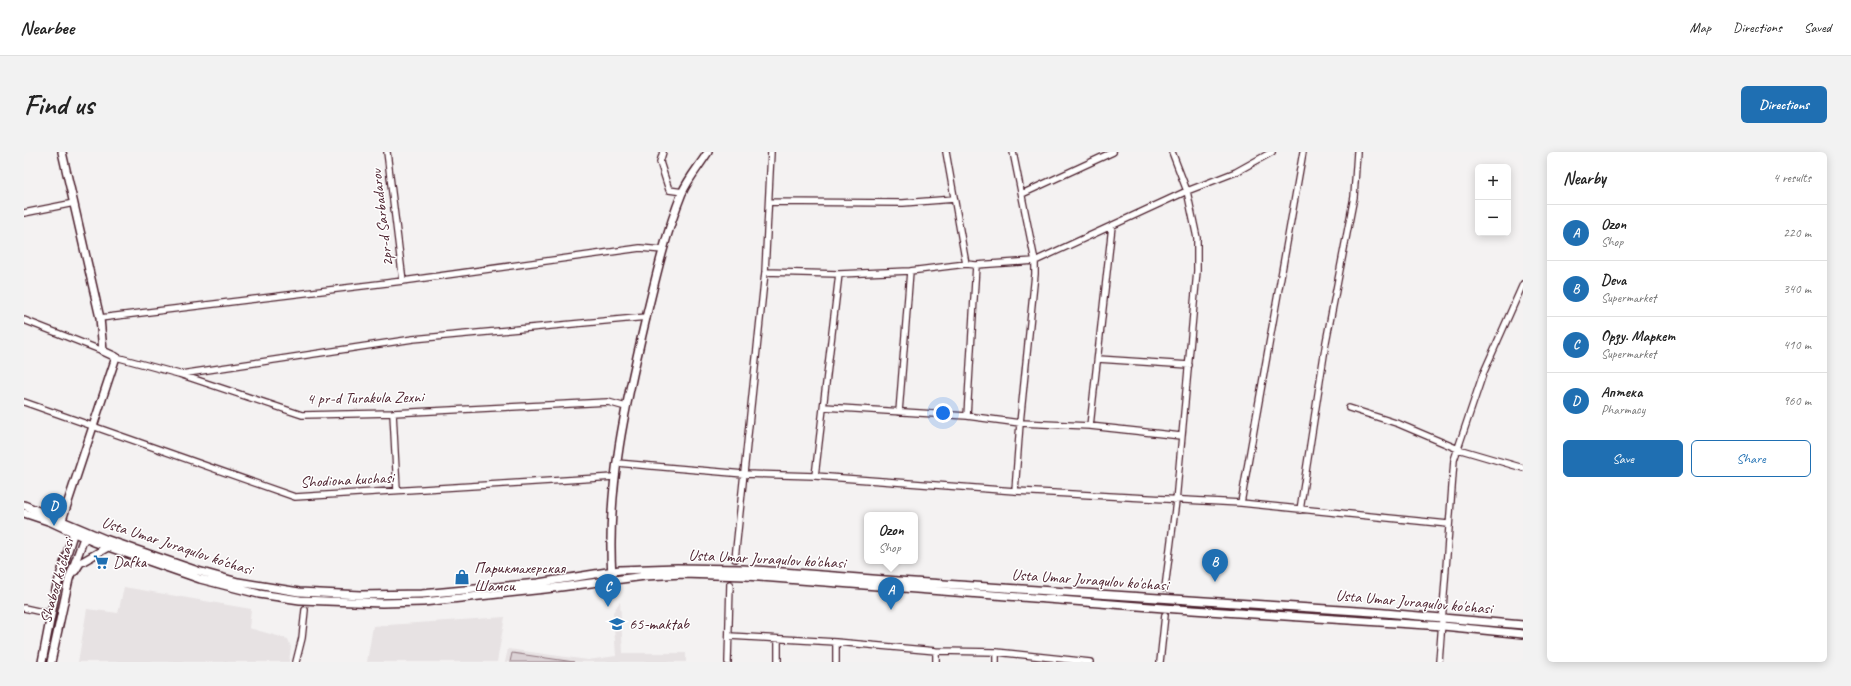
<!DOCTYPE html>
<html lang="en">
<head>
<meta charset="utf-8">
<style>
  :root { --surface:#fff; --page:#f2f2f2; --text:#222; --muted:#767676; --line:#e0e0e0; --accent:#1f6fb2 }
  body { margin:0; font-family:Caveat,sans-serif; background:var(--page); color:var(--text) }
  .controls { position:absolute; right:12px; top:12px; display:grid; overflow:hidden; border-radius:6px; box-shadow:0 2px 10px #0003 }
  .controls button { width:36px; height:36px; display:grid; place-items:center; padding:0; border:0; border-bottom:1px solid var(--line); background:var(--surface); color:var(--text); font:20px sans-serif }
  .you { position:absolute; left:919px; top:261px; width:14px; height:14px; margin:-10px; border:3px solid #fff; border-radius:50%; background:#1a73e8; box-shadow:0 0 0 6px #1a73e833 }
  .badge { display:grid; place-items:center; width:26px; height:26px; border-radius:50%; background:var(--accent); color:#fff; font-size:13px; font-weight:700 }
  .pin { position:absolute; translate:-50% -33px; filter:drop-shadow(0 1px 2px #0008) }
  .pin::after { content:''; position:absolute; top:21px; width:14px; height:12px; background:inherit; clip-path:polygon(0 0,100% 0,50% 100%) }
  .popup { position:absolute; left:840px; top:360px; width:54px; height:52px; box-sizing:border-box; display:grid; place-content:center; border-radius:6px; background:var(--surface); filter:drop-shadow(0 1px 3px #0005); font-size:13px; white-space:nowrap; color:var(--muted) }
  .popup b { font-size:15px; color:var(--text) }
  .popup::after { content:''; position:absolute; left:50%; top:100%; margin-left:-8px; border:8px solid transparent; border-top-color:var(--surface) }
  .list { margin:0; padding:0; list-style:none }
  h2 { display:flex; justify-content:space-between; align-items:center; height:52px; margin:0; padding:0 16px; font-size:17px }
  h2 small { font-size:13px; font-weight:400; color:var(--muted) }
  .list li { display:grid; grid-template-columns:26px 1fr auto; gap:12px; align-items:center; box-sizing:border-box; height:56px; padding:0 16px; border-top:1px solid var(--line) }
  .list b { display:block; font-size:15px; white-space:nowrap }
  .list p { margin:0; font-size:13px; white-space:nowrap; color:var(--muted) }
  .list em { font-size:13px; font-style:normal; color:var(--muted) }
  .actions { display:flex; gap:8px; padding:12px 16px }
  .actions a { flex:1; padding:9px 0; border:1px solid var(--accent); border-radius:6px; text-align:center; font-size:14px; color:var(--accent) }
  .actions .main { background:var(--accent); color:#fff }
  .map { position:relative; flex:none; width:1499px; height:510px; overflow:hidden; border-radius:6px }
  header { display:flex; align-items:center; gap:24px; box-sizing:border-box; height:56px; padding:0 20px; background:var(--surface); border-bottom:1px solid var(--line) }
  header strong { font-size:19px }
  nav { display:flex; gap:22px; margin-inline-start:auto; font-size:14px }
  .intro { display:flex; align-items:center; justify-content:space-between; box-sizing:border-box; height:96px; padding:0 24px }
  h1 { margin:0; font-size:28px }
  .button { padding:10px 18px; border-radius:6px; background:var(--accent); color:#fff; font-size:14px; font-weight:700 }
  main { display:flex; gap:24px; padding:0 24px }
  aside { flex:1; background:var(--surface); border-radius:6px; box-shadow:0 2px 10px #0003 }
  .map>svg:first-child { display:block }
</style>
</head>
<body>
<header>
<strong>Nearbee</strong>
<nav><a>Map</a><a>Directions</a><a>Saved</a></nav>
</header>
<div class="intro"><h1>Find us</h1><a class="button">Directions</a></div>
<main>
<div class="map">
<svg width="1499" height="510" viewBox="0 0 1499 510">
  <rect width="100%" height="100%" fill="#f4f2f2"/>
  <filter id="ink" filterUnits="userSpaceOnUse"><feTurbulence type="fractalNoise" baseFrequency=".025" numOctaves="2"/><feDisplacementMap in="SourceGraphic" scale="8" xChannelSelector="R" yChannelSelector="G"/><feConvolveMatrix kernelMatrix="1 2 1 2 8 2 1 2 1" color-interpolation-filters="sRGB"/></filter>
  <g filter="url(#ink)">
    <path fill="#e7e2e3" d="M100 435 227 457 225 476 264 487 267 495 265 510H54L63 457 94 461Z
      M596 450 599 501H662V510H481L484 497 564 508 592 504 589 460Z
      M481 465 473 510H343L349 474Z"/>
    <path fill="#dbd2d5" stroke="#927880" d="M488 501 550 510H486Z"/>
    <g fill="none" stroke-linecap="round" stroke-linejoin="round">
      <g stroke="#4a1f2b" stroke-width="8">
        <path id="minor" d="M363 0 379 129
          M639 0 636 10 645 38 659 40
          M922 0 942 112
          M989 0 1011 109V122L996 271 991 339
          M998 42 1089 0
          M745 50 879 51 930 47
          M0 61 50 51
          M741 120 815 122 886 119 942 112 952 113 1011 109 1163 39 1212 20 1248 0
          M76 166 379 129 616 96 639 98
          M0 168 79 199
          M92 205 155 222 278 263 369 261 584 250 602 255
          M1074 207 1165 213
          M157 222 389 187 623 165
          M0 250 271 345 590 325
          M800 255 943 264 996 271 1066 274 1157 284
          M1325 256 1375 272 1434 297 1499 316
          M875 260 886 119
          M369 261 373 338
          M943 264 952 113
          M1066 274 1088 74
          M593 311 720 322 791 324 991 339 1217 351 1424 372
          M791 324 815 122
          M1217 351 1279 0
          M1276 358 1302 190 1330 45 1333 0
          M711 407 741 120 747 0
          M1141 436 1152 349 1173 119V86L1163 39 1148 0
          M0 456 27 462
          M705 484 812 490 912 499 972 500 1066 510
          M754 487V510
          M812 490V510
          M912 499V510
          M972 500V510
          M272 510 278 486 281 458
          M704 510 706 432
          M1136 510 1141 463
          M1415 510 1430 308 1459 222 1499 132"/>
      </g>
      <g stroke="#4a1f2b" stroke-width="10">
        <path id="tertiary" d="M38 0 76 166 79 199 92 205 38 368"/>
      </g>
      <g stroke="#4a1f2b" stroke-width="10">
        <path id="secondary" d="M0 353 81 387 174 419 214 430 275 440 337 443 398 442 514 431 596 418 653 416 719 417 874 429 1349 460 1499 473
          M0 361 27 370 70 390 176 427 235 442 276 448 358 451 399 450 521 437 621 424 659 422 722 424 1153 457 1419 474 1499 482
          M51 419 56 411 84 395
          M588 424C582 337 602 250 622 166 632 124 642 81 658 41 664 27 676 13 684 0
          M18 510 32 437 51 376
          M27 510 45 427 61 383"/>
      </g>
      <use href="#minor" stroke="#fff" stroke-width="5.5"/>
      <use href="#tertiary" stroke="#fff" stroke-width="7"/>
      <use href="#secondary" stroke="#fff" stroke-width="7"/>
    </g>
  </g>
  <defs>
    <g id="supermarket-bare" transform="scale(1.2)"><path d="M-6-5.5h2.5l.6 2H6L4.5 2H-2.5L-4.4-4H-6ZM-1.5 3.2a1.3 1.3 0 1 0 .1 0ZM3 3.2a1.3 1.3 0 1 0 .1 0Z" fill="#1f6fb2" stroke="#fff" stroke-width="2.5" paint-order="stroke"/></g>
    <g id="shop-bare" transform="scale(1.2)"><path d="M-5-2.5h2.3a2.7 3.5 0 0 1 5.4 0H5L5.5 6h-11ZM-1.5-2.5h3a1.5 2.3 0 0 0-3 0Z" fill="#1f6fb2" stroke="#fff" stroke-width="2.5" paint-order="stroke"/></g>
    <g id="school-bare" transform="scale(1.2)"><path d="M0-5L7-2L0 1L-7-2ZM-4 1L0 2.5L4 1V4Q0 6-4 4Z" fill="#1f6fb2" stroke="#fff" stroke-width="2.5" paint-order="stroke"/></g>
  </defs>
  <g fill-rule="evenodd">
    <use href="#supermarket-bare" x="77" y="410"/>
    <use href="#shop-bare" x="438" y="425"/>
    <use href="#school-bare" x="593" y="472"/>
  </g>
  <g text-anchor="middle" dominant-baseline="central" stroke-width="3" stroke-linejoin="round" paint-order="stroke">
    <g font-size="16" fill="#4a1f2b" stroke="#fff">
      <text transform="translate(358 66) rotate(-97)">2pr-d Sarbadarov</text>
      <text transform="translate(341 246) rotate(-1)">4 pr-d Turakula Zexni</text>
      <text transform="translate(323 328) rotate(-3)">Shodiona kuchasi</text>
      <text transform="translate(153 394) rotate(18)">Usta Umar Juraqulov ko'chasi</text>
      <text transform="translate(743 407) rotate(3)">Usta Umar Juraqulov ko'chasi</text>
      <text transform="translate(1066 428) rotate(4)">Usta Umar Juraqulov ko'chasi</text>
      <text transform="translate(33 429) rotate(-74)">Shabod ko'chasi</text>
      <text transform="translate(1390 450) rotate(5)">Usta Umar Juraqulov ko'chasi</text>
    </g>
    <g font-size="16" fill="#4a1f2b" stroke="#fff" text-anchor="start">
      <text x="89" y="410">Dafka</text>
      <text x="450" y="416">Парикмахерская<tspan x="450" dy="18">Шамси</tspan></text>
      <text x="605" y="472">65-maktab</text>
    </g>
  </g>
</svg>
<div class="controls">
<button>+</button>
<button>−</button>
</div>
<div class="you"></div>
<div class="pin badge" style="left:867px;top:458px">A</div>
<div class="popup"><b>Ozon</b>Shop</div>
<div class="pin badge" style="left:1191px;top:430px">B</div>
<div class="pin badge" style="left:584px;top:455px">C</div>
<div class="pin badge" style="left:30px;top:374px">D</div>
</div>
<aside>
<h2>Nearby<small>4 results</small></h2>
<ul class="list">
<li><span class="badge">A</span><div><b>Ozon</b><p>Shop</p></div><em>220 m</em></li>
<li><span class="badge">B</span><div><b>Deva</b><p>Supermarket</p></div><em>340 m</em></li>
<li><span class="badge">C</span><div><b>Орзу. Маркет</b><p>Supermarket</p></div><em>410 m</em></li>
<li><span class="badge">D</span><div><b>Аптека</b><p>Pharmacy</p></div><em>960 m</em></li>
</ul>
<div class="actions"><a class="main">Save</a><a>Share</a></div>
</aside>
</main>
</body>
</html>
